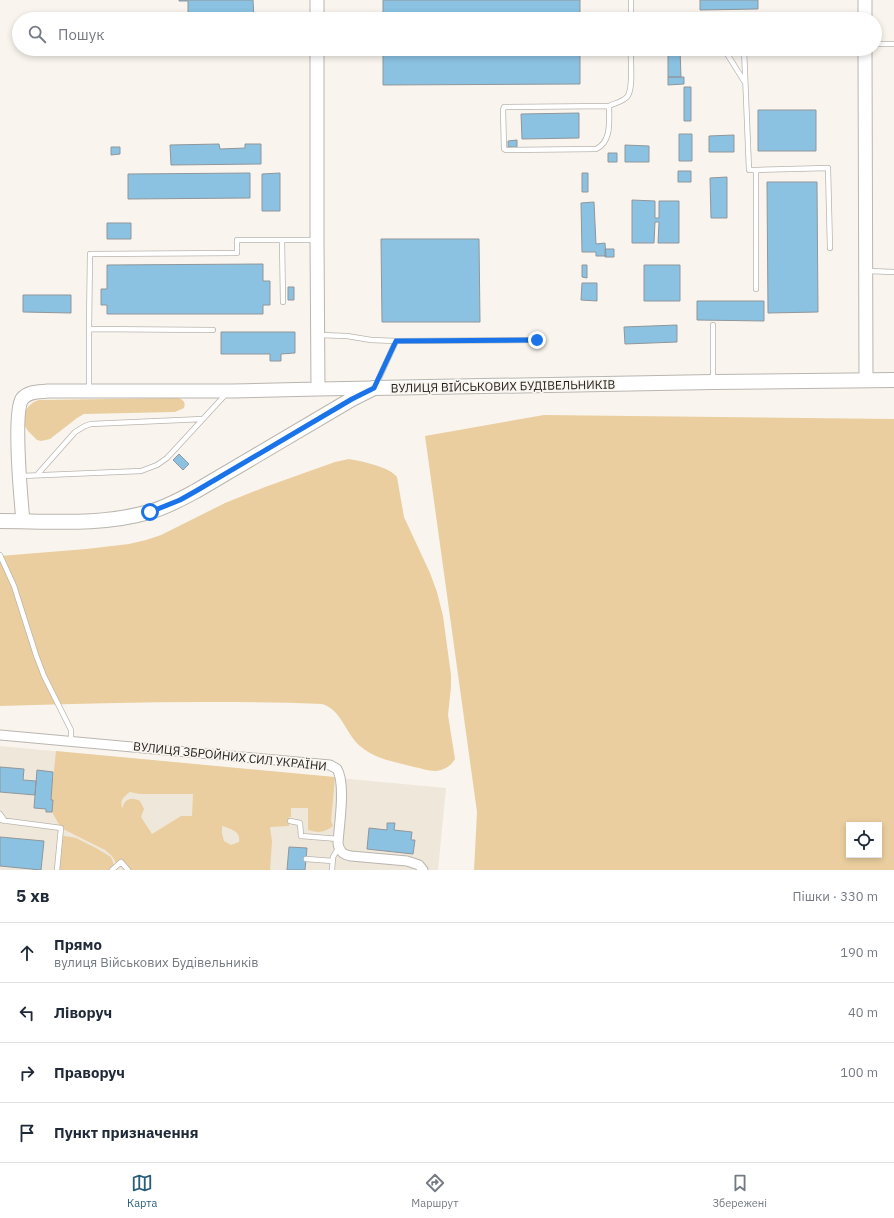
<!DOCTYPE html>
<html lang="uk">
<head>
<meta charset="utf-8">
<style>
  :root { --surface:#fff; --page:#f2f2f3; --text:#1f2937; --muted:#747a83; --line:#e0e1e3; --accent:#295d79 }
  body { margin:0; font-family:"IBM Plex Sans",sans-serif; background:var(--page); color:var(--text) }
  .controls { position:absolute; right:12px; bottom:12px; display:grid; overflow:hidden; border-radius:0px; box-shadow:0 2px 6px #0003 }
  .controls button { width:36px; height:36px; display:grid; place-items:center; padding:0; border:0; border-bottom:1px solid var(--line); background:var(--surface); color:var(--text); font:20px sans-serif }
  .stop { position:absolute; width:12px; height:12px; margin:-9px; border:3px solid #1a73e8; border-radius:50%; background:#fff }
  .stop.end { background:#1a73e8; border-color:#fff; box-shadow:0 1px 4px #0008 }
  .list { margin:0; padding:0; list-style:none }
  h2 { display:flex; justify-content:space-between; align-items:center; height:52px; margin:0; padding:0 16px; font-size:17px }
  h2 small { font-size:13px; font-weight:400; color:var(--muted) }
  .list li { display:grid; grid-template-columns:26px 1fr auto; gap:12px; align-items:center; box-sizing:border-box; height:60px; padding:0 16px; border-top:1px solid var(--line) }
  .list b { display:block; font-size:15px; white-space:nowrap }
  .list p { margin:0; font-size:13px; white-space:nowrap; color:var(--muted) }
  .list em { font-size:13px; font-style:normal; color:var(--muted) }
  .icon { flex:none; width:22px; height:22px; fill:none; stroke:currentColor; stroke-width:2; stroke-linecap:round; stroke-linejoin:round }
  .map { position:relative; flex:none; width:894px; height:870px; overflow:hidden }
  .search { position:absolute; background:var(--surface); box-shadow:0 2px 6px #0003; left:12px; right:12px; top:12px; height:44px; display:flex; align-items:center; gap:10px; box-sizing:border-box; padding:0 14px; border-radius:22px; color:var(--muted); font-size:15px }
  .sheet { height:292px; background:var(--surface) }
  nav { display:flex; justify-content:space-around; align-items:center; box-sizing:border-box; height:56px; border-top:1px solid var(--line); background:var(--surface); font-size:11px; color:var(--muted) }
  nav a { display:grid; justify-items:center; gap:2px }
  nav .on { color:var(--accent) }
  .map>svg:first-child { display:block }
</style>
</head>
<body>
<div class="map">
<svg width="894" height="870" viewBox="0 0 894 870">
  <rect width="100%" height="100%" fill="#f9f5ee"/>
  <path fill="#efe7da" d="M0 746 446 788 438 870H0Z"/>
  <path fill="#eace9f" fill-rule="evenodd" d="M177 398C183 399 186 402 184 408L175 412 84 414 77 418 50 439 41 441 37 440C34 437 31 434 28 431 19 419 26 403 39 400Z
    M544 415 894 419V870H474L477 812 425 436ZM849 825H879V855H849Z
    M349 459C361 461 390 467 397 477L404 517 430 573 437 592 443 616 451 675V687L448 715 455 759C451 766 443 771 435 771 428 771 421 768 414 767 396 762 374 759 360 746 345 733 342 710 322 704 215 700 107 703 0 706V556L86 549 129 544 146 540 161 535 225 503 265 487 335 462Z
    M56 751 335 777 331 821 333 826C323 833 319 833 308 830V808H291V817H289V826L270 827 272 841 270 870H128L121 862 116 863 112 856 105 850 61 828 52 812 53 800H51ZM130 792 140 794H193L192 816H181L152 834 141 817 144 809 140 801C130 796 124 800 122 809 120 800 123 797 130 792ZM222 826C231 829 241 831 239 842L231 845 224 841 222 833Z
    M60 835 76 838 96 848 111 857 115 867 112 870H57Z"/>
  <path fill="#8bc2e2" stroke="#90969a" d="M179 0H253L254 19H188V1H179Z
    M383 0H580V19H383Z
    M700 0H758V9L700 10Z
    M383 49H580V84L383 85Z
    M668 49H680L681 77H668Z
    M668 77H684V84L668 85Z
    M684 87H691V121H684Z
    M758 110H816V151H758Z
    M579 113V138L522 139 521 114Z
    M679 134H692V161H679Z
    M734 135V152H709V136Z
    M517 140V147H508V141Z
    M219 144 220 149 245 148V144H261V164L171 165 170 145Z
    M625 145 649 146V162H625Z
    M111 147H120V154L111 155Z
    M608 153H617V162H608Z
    M678 171H691V182H678Z
    M250 173V198L128 199V174Z
    M280 173V211H262V174Z
    M582 173H588V192H582Z
    M727 177V218H711L710 178Z
    M767 182H817L818 312 768 313Z
    M632 200 655 201V218H659V201H679V243H658L659 222H655L654 243H632Z
    M594 202 596 244 605 243 606 256H596V252H582L581 203Z
    M107 223H131V239H107Z
    M381 239H479L480 322H382Z
    M605 249H614V257H605Z
    M263 264V281H270V305H263V314H107V305H101V289H107V265Z
    M582 265H587V278L582 277Z
    M644 265H680V301H644Z
    M582 283H597V301L581 300Z
    M288 287H294V300H288Z
    M23 295H71V313L23 312Z
    M697 301H764V321L697 320Z
    M677 325V342L625 344 624 327Z
    M221 332H295V353L281 354V361H270V354H221Z
    M179 454 189 464 183 470 173 460Z
    M0 767 24 769 23 780 36 781 35 795 0 792Z
    M37 770 53 772 51 800H53L52 812H46V809L34 808Z
    M387 823H395L394 830 412 832 411 840H415L413 854 367 849 369 828 387 830Z
    M0 837 44 841 41 870 0 866Z
    M289 847 307 848 305 870H287Z"/>
  <g fill="none" stroke-linecap="round" stroke-linejoin="round">
    <g stroke="#b9b5af" stroke-width="6">
      <path id="lane" d="M631 19V0
        M875 44H894
        M724 49 744 81
        M744 49 749 170H756V289
        M609 106C609 120 612 142 596 149L506 150 504 149 503 110 504 107H505L609 106C615 103 622 102 627 97 634 89 630 60 631 49
        M756 170 828 168 830 248
        M282 240 283 302
        M868 271 894 272
        M89 329 90 254 237 253V240H315
        M319 335 347 336 371 340 396 341
        M713 380V325
        M375 387 396 341 537 340
        M89 390V329L213 330
        M37 475 75 432 85 426 91 424 203 419
        M21 476 141 471 157 465 167 458 226 394
        M0 555 14 586 36 655 44 676 71 730V741
        M0 814 5 821
        M0 820 61 828 57 870
        M290 821 300 823 301 836 339 839
        M306 859 333 861
        M112 870 121 862 128 870
        M332 870 333 857 339 847"/>
    </g>
    <g stroke="#b9b5af" stroke-width="11">
      <path id="street" d="M0 735 330 765 337 769C346 784 339 825 338 843 339 852 344 855 351 856L407 861 419 865 423 870"/>
    </g>
    <g stroke="#b9b5af" stroke-width="15">
      <path id="secondary" d="M317 19V0
        M865 19V0
        M317 49V240L318 389 374 388
        M865 49 866 380
        M23 521C21 500 13 413 22 399 28 391 39 392 48 391H233L318 389"/>
    </g>
    <g stroke="#b9b5af" stroke-width="16">
      <path id="primary" d="M0 521C49 521 101 526 149 512 165 508 181 499 196 491L352 399 374 388 713 382 894 380"/>
    </g>
    <use href="#lane" stroke="#fff" stroke-width="4.5"/>
    <use href="#street" stroke="#fff" stroke-width="9"/>
    <use href="#secondary" stroke="#fff" stroke-width="13"/>
    <use href="#primary" stroke="#fff" stroke-width="14"/>
  </g>
  <g fill="none" stroke-linecap="round" stroke-linejoin="round">
    <path stroke="#1a73e8" stroke-width="5" d="M150 512 180 500 196 491 352 399 374 388 396 341 537 340"/>
  </g>
  <g text-anchor="middle" dominant-baseline="central" stroke-width="3.5" stroke-linejoin="round" paint-order="stroke">
    <g font-size="12" fill="#201f1d" stroke="#f9f5ee">
      <text transform="translate(503 386) rotate(-1)">ВУЛИЦЯ ВІЙСЬКОВИХ БУДІВЕЛЬНИКІВ</text>
      <text transform="translate(230 756) rotate(6)">ВУЛИЦЯ ЗБРОЙНИХ СИЛ УКРАЇНИ</text>
    </g>
  </g>
</svg>
<div class="controls">
<button><svg class="icon" aria-label="locate" viewBox="0 0 24 24"><circle cx="12" cy="12" r="6"/><path d="M12 2v4M12 18v4M2 12h4M18 12h4"/></svg></button>
</div>
<div class="stop" style="left:150px;top:512px"></div>
<div class="stop end" style="left:537px;top:340px"></div>
<div class="search"><svg class="icon" aria-label="search" viewBox="0 0 24 24"><circle cx="10" cy="10" r="6"/><path d="M15 15l6 6"/></svg>Пошук</div>
</div>
<section class="sheet">
<h2>5 хв<small>Пішки · 330 m</small></h2>
<ul class="list">
<li><svg class="icon" aria-label="ahead" viewBox="0 0 24 24"><path d="M12 20V5M6 11l6-6 6 6"/></svg><div><b>Прямо</b><p>вулиця Військових Будівельників</p></div><em>190 m</em></li>
<li><svg class="icon" aria-label="left" viewBox="0 0 24 24"><path d="M17 20v-9H6M10 6l-5 5 5 5"/></svg><div><b>Ліворуч</b></div><em>40 m</em></li>
<li><svg class="icon" aria-label="right" viewBox="0 0 24 24"><path d="M7 20v-9h11M14 6l5 5-5 5"/></svg><div><b>Праворуч</b></div><em>100 m</em></li>
<li><svg class="icon" aria-label="arrive" viewBox="0 0 24 24"><path d="M6 21V4h12l-3 4 3 4H6"/></svg><div><b>Пункт призначення</b></div></li>
</ul>
</section>
<nav>
<a class="on"><svg class="icon" aria-label="map" viewBox="0 0 24 24"><path d="M3 6l6-2 6 2 6-2v14l-6 2-6-2-6 2zM9 4v14M15 6v14"/></svg>Карта</a>
<a><svg class="icon" aria-label="directions" viewBox="0 0 24 24"><path d="M12 3l9 9-9 9-9-9zM9 14v-3h6M13 9l2 2-2 2"/></svg>Маршрут</a>
<a><svg class="icon" aria-label="saved" viewBox="0 0 24 24"><path d="M7 4h10v16l-5-4-5 4z"/></svg>Збережені</a>
</nav>
</body>
</html>
